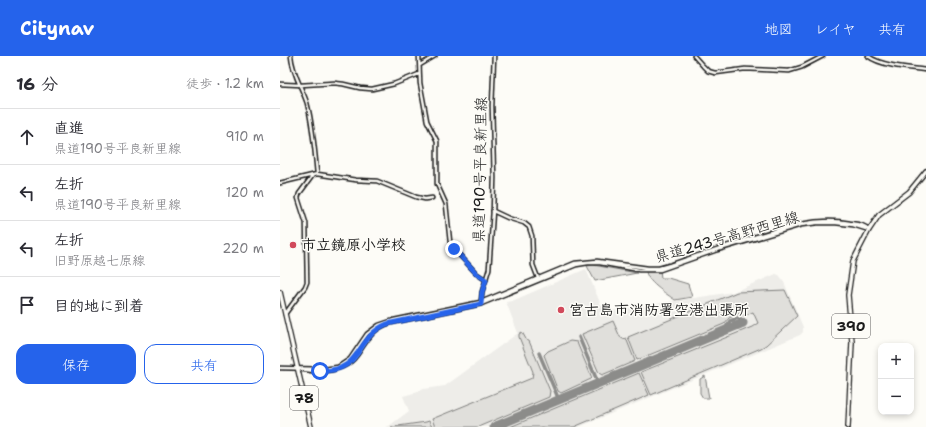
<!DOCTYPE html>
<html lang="ja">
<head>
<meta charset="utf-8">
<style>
  :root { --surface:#fff; --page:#f7f7f7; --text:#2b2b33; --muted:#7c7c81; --line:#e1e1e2; --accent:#2563eb }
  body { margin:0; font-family:"Shantell Sans","Klee One",sans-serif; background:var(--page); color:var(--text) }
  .controls { position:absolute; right:12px; bottom:12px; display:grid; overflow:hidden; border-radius:8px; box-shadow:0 2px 6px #0003 }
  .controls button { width:36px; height:36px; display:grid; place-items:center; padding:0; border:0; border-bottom:1px solid var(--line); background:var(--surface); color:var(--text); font:20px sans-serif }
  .stop { position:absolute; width:12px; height:12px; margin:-9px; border:3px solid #2563eb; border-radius:50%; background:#fff }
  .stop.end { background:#2563eb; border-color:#fff; box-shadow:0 1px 4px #0008 }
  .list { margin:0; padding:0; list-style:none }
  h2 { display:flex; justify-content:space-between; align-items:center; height:52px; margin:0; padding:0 16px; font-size:17px }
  h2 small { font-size:13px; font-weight:400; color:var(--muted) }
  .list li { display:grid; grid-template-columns:26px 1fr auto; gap:12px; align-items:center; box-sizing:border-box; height:56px; padding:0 16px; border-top:1px solid var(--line) }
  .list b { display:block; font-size:15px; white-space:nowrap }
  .list p { margin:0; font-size:13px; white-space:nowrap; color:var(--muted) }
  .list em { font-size:13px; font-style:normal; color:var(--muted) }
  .actions { display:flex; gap:8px; padding:12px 16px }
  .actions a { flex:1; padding:9px 0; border:1px solid var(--accent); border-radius:12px; text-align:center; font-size:14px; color:var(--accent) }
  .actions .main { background:var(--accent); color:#fff }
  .icon { flex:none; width:22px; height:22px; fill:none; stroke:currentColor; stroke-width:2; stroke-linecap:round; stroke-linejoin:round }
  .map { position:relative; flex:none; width:646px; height:371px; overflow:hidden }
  header { display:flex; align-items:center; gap:24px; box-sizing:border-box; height:56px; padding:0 20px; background:var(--accent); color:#fff }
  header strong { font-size:19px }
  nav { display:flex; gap:22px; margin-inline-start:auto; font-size:14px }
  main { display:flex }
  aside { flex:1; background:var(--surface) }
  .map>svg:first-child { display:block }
</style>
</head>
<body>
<header>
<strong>Citynav</strong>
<nav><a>地図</a><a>レイヤ</a><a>共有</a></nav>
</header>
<main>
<aside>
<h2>16 分<small>徒歩 · 1.2 km</small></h2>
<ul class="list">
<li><svg class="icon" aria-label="ahead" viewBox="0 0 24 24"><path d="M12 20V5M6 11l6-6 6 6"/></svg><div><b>直進</b><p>県道190号平良新里線</p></div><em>910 m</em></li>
<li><svg class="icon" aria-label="left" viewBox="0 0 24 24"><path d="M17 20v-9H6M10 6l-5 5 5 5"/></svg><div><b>左折</b><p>県道190号平良新里線</p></div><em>120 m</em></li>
<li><svg class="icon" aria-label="left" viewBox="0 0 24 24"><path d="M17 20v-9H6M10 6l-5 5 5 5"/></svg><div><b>左折</b><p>旧野原越七原線</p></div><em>220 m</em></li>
<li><svg class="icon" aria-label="arrive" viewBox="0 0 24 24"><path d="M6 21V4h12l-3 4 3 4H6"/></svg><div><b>目的地に到着</b></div></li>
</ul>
<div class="actions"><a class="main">保存</a><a>共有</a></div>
</aside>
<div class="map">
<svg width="646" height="371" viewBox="0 0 646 371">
  <rect width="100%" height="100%" fill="#fdfcf7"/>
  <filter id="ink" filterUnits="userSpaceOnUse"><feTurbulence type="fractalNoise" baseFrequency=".025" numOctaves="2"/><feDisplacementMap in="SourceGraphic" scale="8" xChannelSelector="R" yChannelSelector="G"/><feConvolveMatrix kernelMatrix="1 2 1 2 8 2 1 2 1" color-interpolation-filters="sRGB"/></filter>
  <g filter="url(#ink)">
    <path fill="#eeede9" d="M306 213 321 249 324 253 330 255 453 236 496 218 499 219 503 224 523 271V276L520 279 299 371H105L109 370 129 355 123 340 134 337 135 336 143 333 165 330 238 277 226 246 232 245Z"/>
    <path fill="#e0dfdb" stroke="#7e7e7c" d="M313 209 357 217 315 225 307 210Z
      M366 214H380L381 222H388L408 228 412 241 395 244C387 238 365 225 366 214Z
      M505 234 517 260 486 289 481 292 371 339 361 316 472 271 478 267 473 256 464 260 461 256 449 262 444 268 357 304 348 281 457 236Z
      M333 265 340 281 343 283 346 282 355 305 322 319 319 317 302 278Z
      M242 276 247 285H249L270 335 269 341 198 371H155L152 363 252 322 253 316 239 281V278Z
      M290 285 297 286 298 289 312 322 311 323 281 337 278 335 264 299 268 295Z
      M359 317 369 339 294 371H230Z
      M425 320 429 342H423L420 337V323Z
      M149 365 152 371H111L146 366Z"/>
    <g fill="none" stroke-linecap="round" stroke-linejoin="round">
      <path stroke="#8c8c8a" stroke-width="3.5" d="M443 276 450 265 458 262 461 263 462 266 460 268
        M299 281 318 327
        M259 297 279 344"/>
      <path stroke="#8c8c8a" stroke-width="9" d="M214 371 463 267"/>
      <g stroke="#1c1c1c" stroke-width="5.5">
        <path id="tertiary" d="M11 0C12 16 22 32 27 47 33 70 35 95 37 118
          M139 0 140 27 147 65 157 85V128L166 148 170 186 174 193 197 218 206 224
          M414 0 423 10 428 15 435 17 465 13 509 15 522 11 543 0
          M588 0C601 10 629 12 646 14
          M140 9 155 0
          M0 28 21 29 54 27 63 28 80 32 92 33 114 28 139 18
          M0 127 37 118 76 124 97 125 136 141 145 143 152 142
          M213 155 228 162 244 167 249 171 252 180 253 209 258 222
          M5 258 25 231 27 226 26 167 18 142 19 138 33 119"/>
      </g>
      <g stroke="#1c1c1c" stroke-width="5.5">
        <path id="secondary" d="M201 246 202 236 209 213 213 155 214 122 212 50 214 0
          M0 312 45 313 58 311 70 303 87 278 99 269 114 264 201 246 295 207 317 205 368 212H379L390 209C415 200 440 192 465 184 499 173 534 160 570 167 577 168 584 168 589 174
          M19 313C40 317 64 317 77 299 87 285 92 272 110 267L201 248 296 209 308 207H320L359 214H380L437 194 521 169 537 167H556L573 169 589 174"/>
      </g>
      <g stroke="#1c1c1c" stroke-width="6">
        <path id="primary" d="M0 236 31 371"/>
      </g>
      <g stroke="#1c1c1c" stroke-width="6">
        <path id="trunk" d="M568 371 572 286 568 239 573 205 589 174 599 159 629 136 646 115"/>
      </g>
      <use href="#tertiary" stroke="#fdfcf7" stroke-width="2.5"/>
      <use href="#secondary" stroke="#fdfcf7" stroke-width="2.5"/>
      <use href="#primary" stroke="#fdfcf7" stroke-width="3.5"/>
      <use href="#trunk" stroke="#fdfcf7" stroke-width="3.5"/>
    </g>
  </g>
  <g fill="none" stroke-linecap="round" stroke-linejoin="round" filter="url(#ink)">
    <path stroke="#2563eb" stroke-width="5" d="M40 315C84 316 74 282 107 268L201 248 202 236 206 224 197 218 174 193"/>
  </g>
  <g fill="#d1495b" stroke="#fdfcf7" stroke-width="1.5">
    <circle cx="13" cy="189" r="4"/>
    <circle cx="281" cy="254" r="4"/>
  </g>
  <g text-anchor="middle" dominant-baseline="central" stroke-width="3" stroke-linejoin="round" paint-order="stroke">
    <g fill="#fdfcf7" stroke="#605f5e" stroke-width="1">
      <rect x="552" y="258" width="38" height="24" rx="3"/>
      <rect x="10" y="330" width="28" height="24" rx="3"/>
    </g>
    <g font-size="14" font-weight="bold" fill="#1c1c1c">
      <text x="571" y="270">390</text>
      <text x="24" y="342">78</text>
    </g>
    <g font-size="15" fill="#1c1c1c" stroke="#fdfcf7">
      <text transform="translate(200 114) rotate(-89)">県道190号平良新里線</text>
      <text transform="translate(447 181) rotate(-16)">県道243号高野西里線</text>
    </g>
    <g font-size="15" font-weight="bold" fill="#1c1c1c" stroke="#fdfcf7" text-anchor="start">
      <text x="21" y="189">市立鏡原小学校</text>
      <text x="289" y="254">宮古島市消防署空港出張所</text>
    </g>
  </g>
</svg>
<div class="controls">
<button>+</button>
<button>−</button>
</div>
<div class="stop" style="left:40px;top:315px"></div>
<div class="stop end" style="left:174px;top:193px"></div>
</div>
</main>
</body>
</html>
